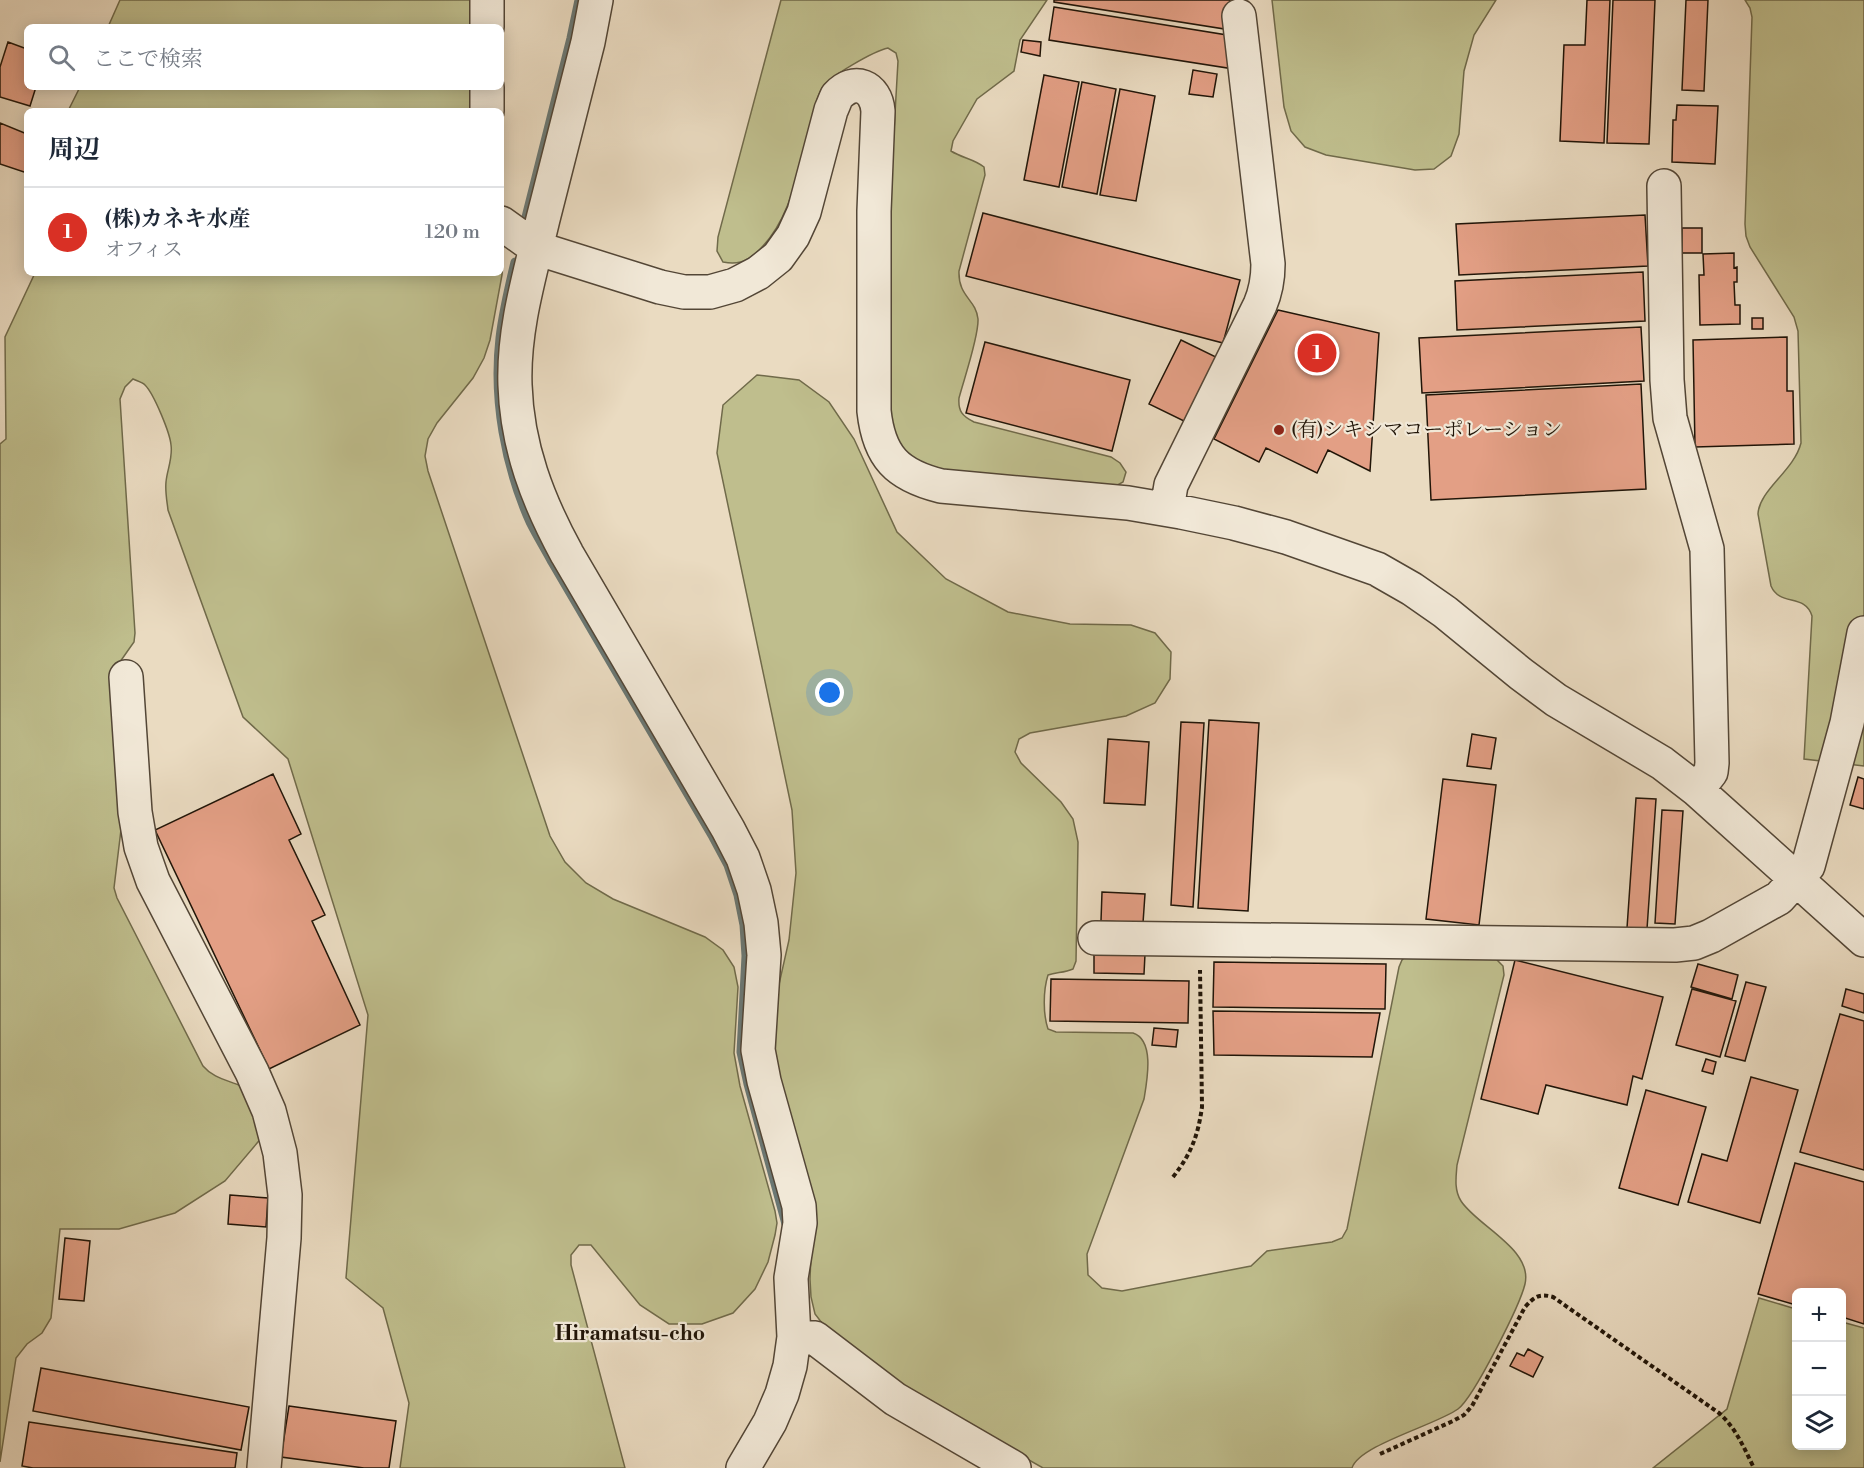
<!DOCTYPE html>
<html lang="ja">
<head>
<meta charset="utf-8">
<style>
  :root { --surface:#fff; --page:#f6f6f7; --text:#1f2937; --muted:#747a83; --line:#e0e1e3; --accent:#d93025 }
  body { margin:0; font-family:"Libre Bodoni","Noto Serif JP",serif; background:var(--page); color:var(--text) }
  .controls { position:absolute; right:18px; bottom:18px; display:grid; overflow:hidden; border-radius:9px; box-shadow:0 3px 15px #0003 }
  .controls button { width:54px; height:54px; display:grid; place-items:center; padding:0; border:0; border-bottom:2px solid var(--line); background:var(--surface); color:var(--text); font:30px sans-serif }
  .you { position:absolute; left:830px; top:693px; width:21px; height:21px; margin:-15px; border:4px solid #fff; border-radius:50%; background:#1a73e8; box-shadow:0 0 0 9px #1a73e833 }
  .badge { display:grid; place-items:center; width:39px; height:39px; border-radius:50%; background:var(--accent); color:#fff; font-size:20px; font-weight:700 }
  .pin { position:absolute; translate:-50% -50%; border:3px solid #fff; box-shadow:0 2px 6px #0006 }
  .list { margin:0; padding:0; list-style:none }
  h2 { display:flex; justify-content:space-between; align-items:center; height:78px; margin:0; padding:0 24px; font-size:26px }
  h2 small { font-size:20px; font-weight:400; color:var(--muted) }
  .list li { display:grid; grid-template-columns:39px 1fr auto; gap:18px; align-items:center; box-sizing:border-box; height:90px; padding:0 24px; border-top:2px solid var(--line) }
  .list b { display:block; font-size:22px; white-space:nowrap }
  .list p { margin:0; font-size:20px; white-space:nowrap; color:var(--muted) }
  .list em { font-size:20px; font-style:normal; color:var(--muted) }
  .icon { flex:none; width:33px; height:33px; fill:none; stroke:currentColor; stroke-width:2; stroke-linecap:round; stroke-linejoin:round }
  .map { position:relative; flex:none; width:1864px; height:1468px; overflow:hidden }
  .search { position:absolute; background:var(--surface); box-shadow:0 3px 15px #0003; left:24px; top:24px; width:480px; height:66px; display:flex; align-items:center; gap:15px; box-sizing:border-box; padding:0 21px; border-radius:9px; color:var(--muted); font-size:22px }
  .panel { position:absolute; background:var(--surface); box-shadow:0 3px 15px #0003; left:24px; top:108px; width:480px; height:168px; border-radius:9px }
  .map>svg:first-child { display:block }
</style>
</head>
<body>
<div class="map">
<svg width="1864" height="1468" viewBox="0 0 1864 1468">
  <rect width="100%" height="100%" fill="#eadbc1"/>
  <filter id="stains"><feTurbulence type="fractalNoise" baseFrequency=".00333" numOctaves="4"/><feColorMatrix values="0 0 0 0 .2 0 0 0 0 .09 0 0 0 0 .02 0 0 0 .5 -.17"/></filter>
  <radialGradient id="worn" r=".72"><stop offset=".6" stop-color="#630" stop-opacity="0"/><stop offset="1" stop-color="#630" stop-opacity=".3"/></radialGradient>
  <path fill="#bfbe8d" stroke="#706a4a" stroke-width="1.5" d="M120 0H470V27H108Z
    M781 0H1047L1020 40 1014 71 977 99 953 141 951 151C962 158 974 159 984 167L985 175 959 271C958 297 976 299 978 319 979 336 964 379 959 398 958 411 962 416 974 422L1111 457 1120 463 1126 472 1123 482 1114 487 924 470 896 446 886 410 892 166 898 61 896 53 888 48C874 51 830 76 822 88 816 98 814 112 811 123 798 168 792 221 756 253 745 262 737 265 723 262L717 251 718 237Z
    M1272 0H1496L1474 35 1464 71 1459 134 1451 156 1434 169 1415 170 1326 155 1305 147 1291 131 1284 107Z
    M1745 0H1864V766L1804 759 1812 616C1805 593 1780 607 1771 586L1758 514C1759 490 1794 471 1801 443L1798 331 1794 317 1750 247 1746 236 1745 224 1752 17 1750 8Z
    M80 87H470V111H68Z
    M501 255 503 262 502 275 490 340 484 358 473 378 437 423 428 439 425 456 428 471 550 836 565 862 586 883 613 899 705 937 723 950 734 967 738 987 734 1053 740 1086 775 1211 777 1223 775 1235 768 1262 755 1289 733 1313 702 1324H669L640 1305 591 1245H579L571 1255V1265L625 1468H400L409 1403 383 1308 346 1278 368 1015 288 759 243 717 168 510C167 501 165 492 166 482 167 470 173 458 171 445 170 433 154 394 145 385 142 382 137 381 133 379L125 387 120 399 135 633 134 642 129 649 115 669 123 813 114 888 117 898 203 1066C213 1078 227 1080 241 1086L263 1136 225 1181 175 1213 119 1229H60L51 1318 42 1333 27 1344 16 1358 0 1462V444L6 439 5 337 35 273H501Z
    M757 375 799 380 829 402 854 439 897 532 946 579 1008 612 1070 624 1131 625 1155 633 1171 652 1170 679 1155 703 1126 716 1030 733 1019 739 1015 752 1021 763 1061 802 1073 819 1078 842 1076 961 1073 969C1064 973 1057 972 1048 975 1043 991 1043 1014 1048 1029L1056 1032 1133 1033C1155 1040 1147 1081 1144 1099L1087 1254 1088 1275 1102 1288 1122 1291 1251 1266 1267 1251 1332 1242 1342 1238 1347 1229 1399 967 1402 960 1407 955 1496 959 1503 966 1504 975 1457 1165C1456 1177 1454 1190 1461 1201 1477 1226 1533 1249 1525 1284 1520 1305 1474 1397 1458 1409 1436 1425 1359 1445 1352 1468H1043L903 1388 825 1327 815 1314 811 1297 810 1279 812 1231 776 1078 771 1020 789 940 796 873 792 810 717 453 723 405Z
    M1759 1298 1796 1309V1446H1842V1322L1864 1328V1468H1653L1727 1409Z"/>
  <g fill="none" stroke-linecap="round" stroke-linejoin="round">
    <path stroke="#6a7773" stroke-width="9" d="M525 221 571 38 579 0
      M515 262C509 287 503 312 500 338 493 399 505 466 530 522 537 536 545 549 552 562L713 837 728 865 738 895 744 925 746 956 741 1052 748 1084 786 1224"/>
  </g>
  <path fill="#e39f85" stroke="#211508" stroke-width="1.5" d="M1054 0H1230L1231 30 1054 2Z
    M1587 0H1610L1604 143 1560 141 1564 45H1585Z
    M1613 0H1655L1649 144 1607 143Z
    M1686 0H1708L1704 91 1682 90Z
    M1054 7 1233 36 1234 69 1049 40Z
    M1023 40 1041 42 1040 56 1021 52Z
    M8 42 27 49V87H36L30 106 0 97V67Z
    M1193 70 1217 74 1213 97 1189 94Z
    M1044 75 1079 82 1059 187 1024 180Z
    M1082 82 1116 89 1097 194 1062 187Z
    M1120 89 1155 96 1136 201 1100 195Z
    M1677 105 1718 106 1715 164 1672 162 1673 120H1676Z
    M0 123 27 134V173L0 164Z
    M983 213 1240 280 1223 343 966 276Z
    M1645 215 1648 266 1459 275 1456 224Z
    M1682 228H1702V253H1682Z
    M1734 253V268L1737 267V282H1734L1735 305H1740V324L1700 325 1699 275H1704L1703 254Z
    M1643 272 1645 321 1457 330 1455 281Z
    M1278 310 1379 333 1370 471 1328 450 1317 473 1266 448 1259 462 1214 439Z
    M1752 318H1763V329H1752Z
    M1641 327 1644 381 1422 393 1419 338Z
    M1787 337V391H1793L1794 444 1695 447 1693 340Z
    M1181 340 1220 359 1188 423 1149 404Z
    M985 342 1130 380 1112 451 966 413Z
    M1641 384 1646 489 1431 500 1426 395Z
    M1209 720 1259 723 1248 911 1198 908Z
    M1181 722 1204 723 1193 907 1171 905Z
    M1472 734 1496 738 1491 769 1467 766Z
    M1108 739 1149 742 1145 805 1104 803Z
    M273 774 301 834 289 840 325 915 312 921 360 1025 269 1069 155 830Z
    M1858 777 1864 779V809L1850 805Z
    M1443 779 1496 785 1479 925 1426 919Z
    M1636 798 1656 799 1647 929 1627 928Z
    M1662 810 1683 811 1675 924 1655 923Z
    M1102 892 1145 894 1143 923 1101 921Z
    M1094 954H1145L1144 974 1094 973Z
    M1515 960 1663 997 1642 1079 1633 1076 1627 1105 1546 1085 1538 1114 1481 1099Z
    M1214 962 1386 964 1385 1009 1213 1007Z
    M1698 964 1738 975 1732 999 1691 987Z
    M1051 979 1189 981 1188 1023 1050 1021Z
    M1746 982 1766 987 1745 1061 1725 1056Z
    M1692 989 1736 1001 1720 1057 1676 1045Z
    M1846 989 1864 994V1013L1842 1006Z
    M1213 1011 1380 1013 1372 1057 1214 1055Z
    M1840 1014 1864 1021V1170L1800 1152Z
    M1154 1028 1178 1030 1176 1047 1152 1045Z
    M1706 1059 1716 1062 1713 1074 1702 1071Z
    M1751 1077 1798 1090 1760 1223 1688 1202 1702 1154 1727 1161Z
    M1646 1090 1706 1107 1678 1205 1619 1188Z
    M1795 1163 1864 1182V1324L1842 1317V1292H1796V1305L1758 1294Z
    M230 1195 268 1198 266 1227 228 1224Z
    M65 1238 90 1241 84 1301 59 1299Z
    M1528 1349 1543 1357 1533 1377 1510 1366 1517 1353 1524 1356Z
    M41 1368 249 1407 241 1450 33 1411Z
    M289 1406 396 1421 389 1468H364L281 1457Z
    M29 1422 237 1453 235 1468H33L22 1466Z"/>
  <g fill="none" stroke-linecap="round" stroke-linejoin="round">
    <g stroke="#534636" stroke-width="36">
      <path id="street" d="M487 0V27
        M596 0 588 42C573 101 558 160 543 219 530 274 513 329 515 385 517 447 538 501 567 554L728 829 743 858 754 890 761 923 764 955 758 1050 764 1081 799 1206 800 1223 791 1278 794 1337 790 1366 782 1394 770 1422 743 1468
        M487 87V111
        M1664 186 1667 380 1670 418 1707 549 1712 763 1711 772 1697 790
        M501 223 536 248 660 287 684 292H710L735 285 758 273 778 257 793 236 804 212 831 110C833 106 835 100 837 96 854 77 876 86 878 111L874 211V411C879 457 897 475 941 486L1128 503 1181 512 1234 523 1286 537 1377 569 1412 589 1445 612 1521 674 1556 700 1662 763 1697 790 1864 940
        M1167 509 1171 485 1260 305C1266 291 1268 279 1268 264L1239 16
        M126 677 135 812 141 847 153 881 252 1072 269 1111 280 1153 285 1195 284 1238 264 1468
        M1095 938 1675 945 1694 943 1711 936 1779 898 1808 866 1847 723 1864 633
        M794 1337 815 1338 895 1399 1014 1468"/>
    </g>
    <path stroke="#211508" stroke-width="4" stroke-dasharray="4.5 3" stroke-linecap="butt" d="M1173 1177C1191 1154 1198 1136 1202 1107L1200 970
      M1380 1454 1453 1421 1464 1415 1472 1406 1525 1307C1534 1297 1539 1293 1553 1297L1719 1413C1736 1428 1744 1448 1754 1468"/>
    <use href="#street" stroke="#f1e8d7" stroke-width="33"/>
  </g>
  <circle fill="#8f2418" stroke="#f1e8d7" stroke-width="2" cx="1279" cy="430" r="6"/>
  <g text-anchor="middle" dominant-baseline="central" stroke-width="4.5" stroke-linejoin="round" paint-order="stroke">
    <g font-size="20" fill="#211508" stroke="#f1e8d7" text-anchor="start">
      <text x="1291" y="430">(有)シキシマコーポレーション</text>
    </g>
    <g font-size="21" font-weight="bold" fill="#211508" stroke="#f1e8d7">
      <text x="630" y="1334">Hiramatsu-cho</text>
    </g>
  </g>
  <rect width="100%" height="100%" filter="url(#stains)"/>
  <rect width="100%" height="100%" fill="url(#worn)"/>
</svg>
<div class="controls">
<button>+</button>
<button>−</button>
<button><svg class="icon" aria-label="layers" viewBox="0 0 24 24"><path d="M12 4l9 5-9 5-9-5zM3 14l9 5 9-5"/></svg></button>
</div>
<div class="you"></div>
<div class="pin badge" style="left:1317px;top:353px">1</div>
<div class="search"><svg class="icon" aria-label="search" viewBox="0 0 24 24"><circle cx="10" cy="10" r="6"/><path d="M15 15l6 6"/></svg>ここで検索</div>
<section class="panel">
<h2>周辺<small></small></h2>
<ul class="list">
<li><span class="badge">1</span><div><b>(株)カネキ水産</b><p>オフィス</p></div><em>120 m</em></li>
</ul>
</section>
</div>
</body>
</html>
